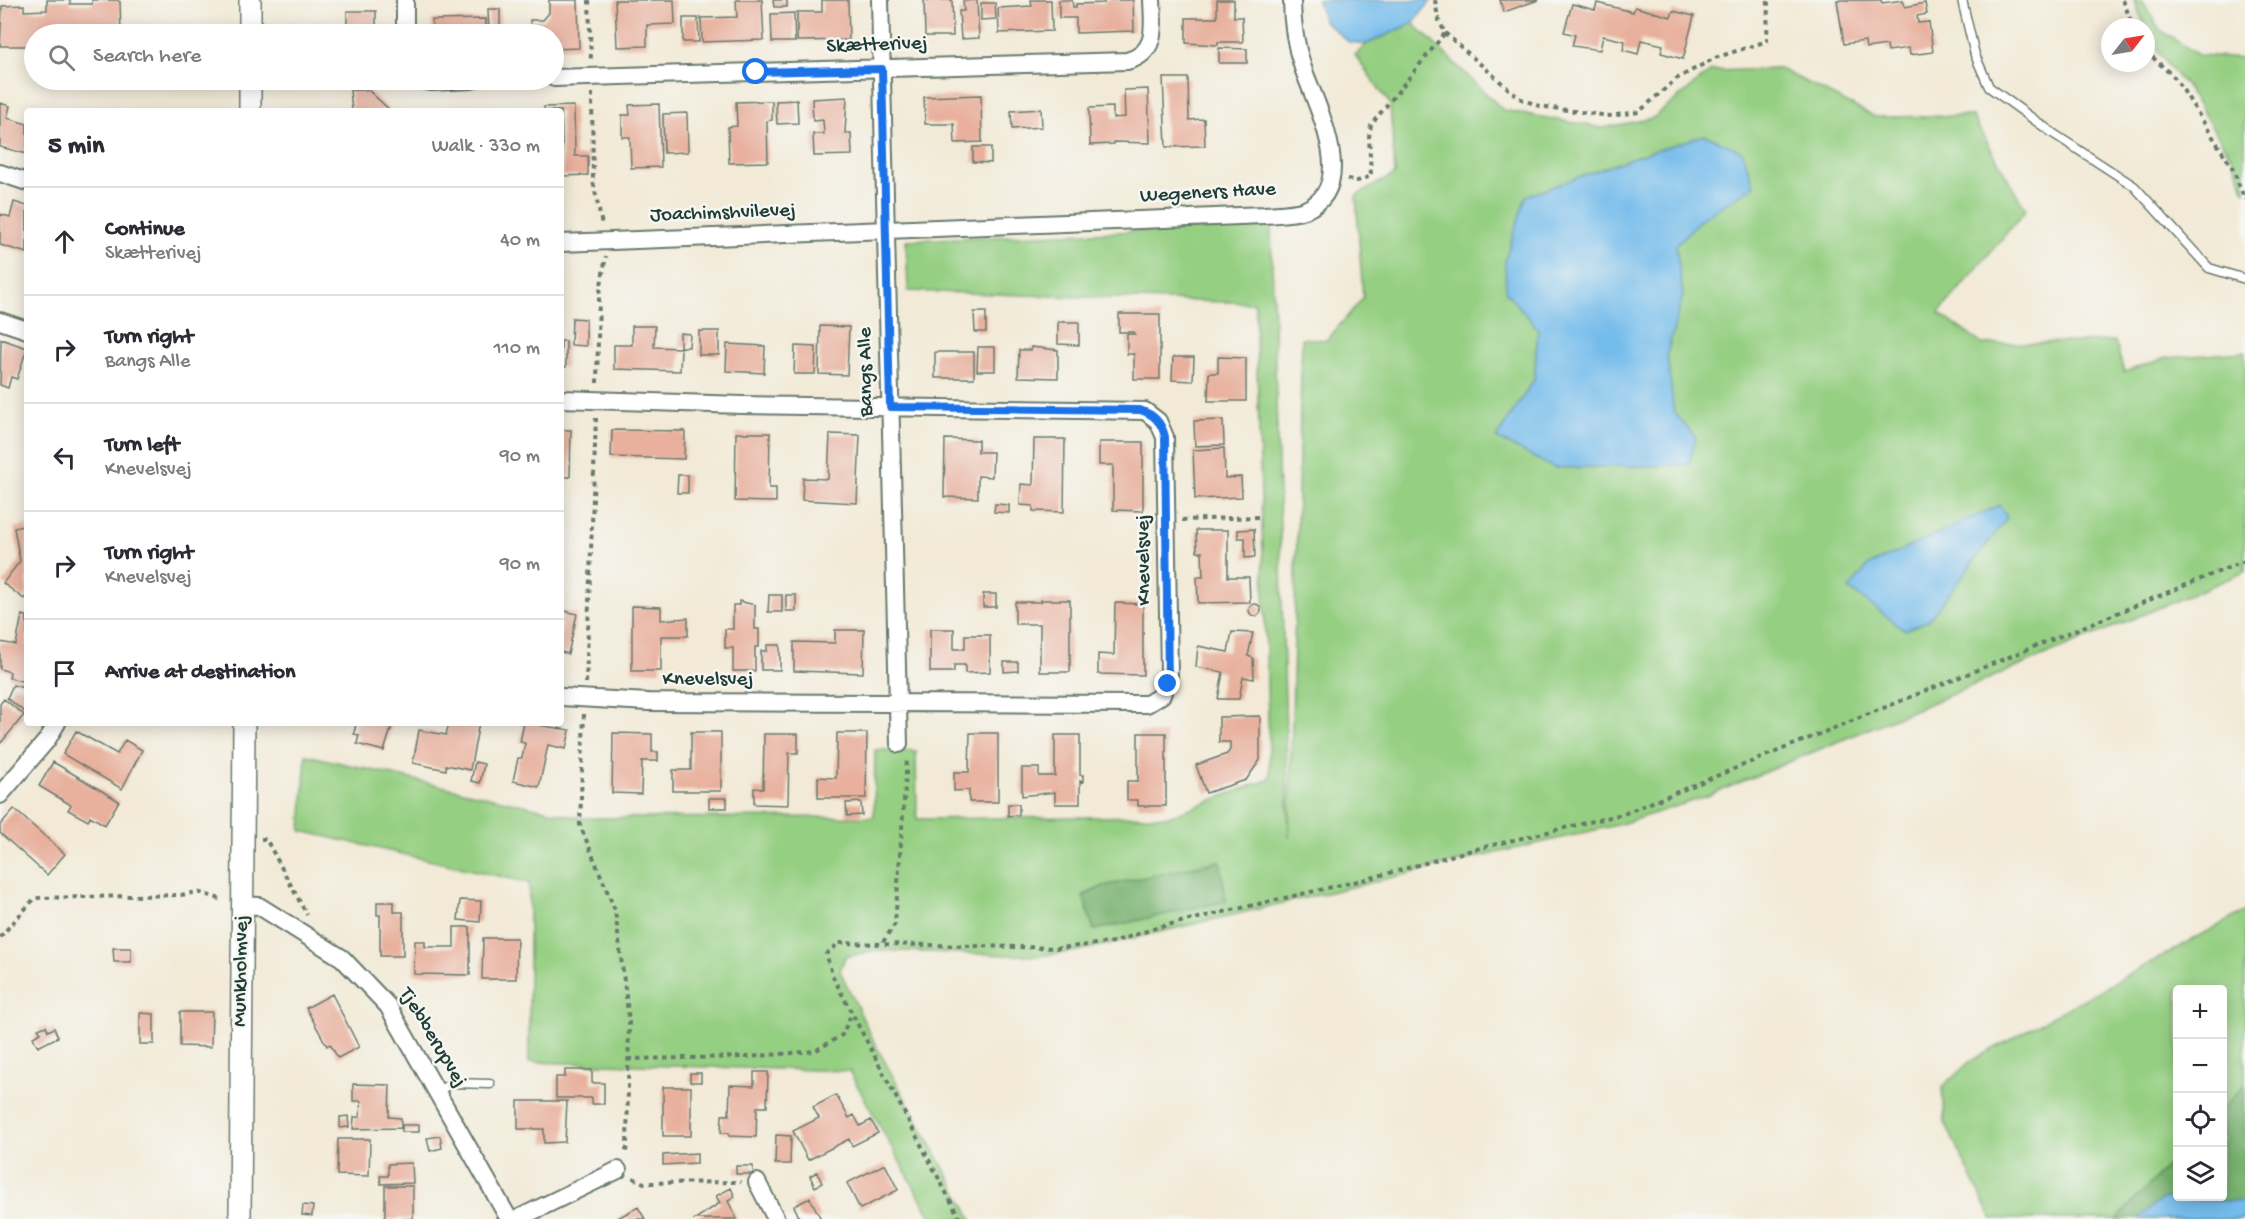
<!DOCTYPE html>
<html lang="en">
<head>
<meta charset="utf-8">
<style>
  :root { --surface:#fff; --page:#f7f7f7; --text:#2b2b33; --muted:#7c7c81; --line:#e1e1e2 }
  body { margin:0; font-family:"Gochi Hand",sans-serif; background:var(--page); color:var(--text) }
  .controls { position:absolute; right:18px; bottom:18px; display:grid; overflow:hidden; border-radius:6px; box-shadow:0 3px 15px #0003 }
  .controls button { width:54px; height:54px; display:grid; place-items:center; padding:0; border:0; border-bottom:2px solid var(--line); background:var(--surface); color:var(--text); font:30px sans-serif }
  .compass { position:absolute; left:2101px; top:18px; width:54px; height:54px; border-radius:50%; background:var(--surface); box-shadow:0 3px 15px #0003; rotate:59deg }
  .stop { position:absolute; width:18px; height:18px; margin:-14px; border:4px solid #1a73e8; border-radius:50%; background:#fff }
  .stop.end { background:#1a73e8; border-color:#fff; box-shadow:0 2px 6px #0008 }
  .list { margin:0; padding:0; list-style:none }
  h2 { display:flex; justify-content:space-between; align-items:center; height:78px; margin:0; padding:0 24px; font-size:26px }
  h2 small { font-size:20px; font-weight:400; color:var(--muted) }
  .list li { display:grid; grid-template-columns:39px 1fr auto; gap:18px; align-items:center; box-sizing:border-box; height:108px; padding:0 24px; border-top:2px solid var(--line) }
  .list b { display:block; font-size:22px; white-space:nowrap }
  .list p { margin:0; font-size:20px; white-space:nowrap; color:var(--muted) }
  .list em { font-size:20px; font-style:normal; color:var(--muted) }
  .icon { flex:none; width:33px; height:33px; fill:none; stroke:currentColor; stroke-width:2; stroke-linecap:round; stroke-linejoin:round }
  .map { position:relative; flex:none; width:2245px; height:1219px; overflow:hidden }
  .search { position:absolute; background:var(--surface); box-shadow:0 3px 15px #0003; left:24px; top:24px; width:540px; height:66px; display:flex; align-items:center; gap:15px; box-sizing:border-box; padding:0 21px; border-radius:33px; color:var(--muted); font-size:22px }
  .panel { position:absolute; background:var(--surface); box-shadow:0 3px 15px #0003; left:24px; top:108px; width:540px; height:618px; border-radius:6px }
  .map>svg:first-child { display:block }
</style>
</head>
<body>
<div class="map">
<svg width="2245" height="1219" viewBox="0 0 2245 1219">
  <rect width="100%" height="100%" fill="#f6f6f2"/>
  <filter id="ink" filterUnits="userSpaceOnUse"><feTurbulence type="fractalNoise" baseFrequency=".0167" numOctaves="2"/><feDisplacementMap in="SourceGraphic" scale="12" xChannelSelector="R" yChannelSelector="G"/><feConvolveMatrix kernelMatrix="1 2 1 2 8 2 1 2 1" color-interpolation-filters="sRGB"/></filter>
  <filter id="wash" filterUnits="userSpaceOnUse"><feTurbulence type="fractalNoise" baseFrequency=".008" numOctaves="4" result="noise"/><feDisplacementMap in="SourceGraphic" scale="24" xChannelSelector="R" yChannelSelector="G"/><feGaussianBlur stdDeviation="1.35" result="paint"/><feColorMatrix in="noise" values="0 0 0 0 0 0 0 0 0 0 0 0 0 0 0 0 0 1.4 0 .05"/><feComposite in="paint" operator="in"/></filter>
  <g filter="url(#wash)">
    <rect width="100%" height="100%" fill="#f2ead7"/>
    <path fill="#95cf82" stroke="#5a865b" stroke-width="1.5" fill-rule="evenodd" d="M2134 0H2142L2160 30 2198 55 2245 58V192L2233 159 2185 85 2165 62 2151 41Z
      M1413 23 1503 110 1603 128 1653 118 1711 71 1780 69 1875 117 1972 116 2026 210 1939 313 1982 344 2115 341 2124 372 2166 358 2245 352V572L1705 797 1621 824 1078 951 1038 956 876 950 845 957 840 971 874 1042 972 1219H932L849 1071 529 1062V883L301 831 306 755 580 818 874 817 875 750 916 751 917 819 1169 816 1270 779 1255 303 908 291 906 240 1271 226 1289 838 1302 338 1327 340 1363 298 1356 196 1395 174 1390 104 1355 55 1367 44ZM1220 861 1226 901 1094 930 1083 895 1104 886Z
      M2245 911V1085L2223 1109 2222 990H2178L2177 1156 2117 1219H1992L1945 1123 1942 1088 1969 1062Z"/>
    <path fill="#78b270" stroke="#4c7852" stroke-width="1.5" d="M1220 861 1226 901 1094 930 1083 896 1104 886Z
      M2245 1085V1219H2117L2177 1156 2178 1196H2222L2223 1109Z"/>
    <path fill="#73bbeb" stroke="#497c90" stroke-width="1.5" d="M1318 0H1431V1L1413 23 1367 44 1349 42 1323 20Z
      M1705 135 1742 151 1754 186 1701 219 1676 245 1683 295 1667 354 1674 412 1696 438 1689 465 1554 468 1496 438 1534 380 1538 329 1506 292 1505 260 1526 196 1637 156Z
      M2000 505 2007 518 1928 621 1905 630 1849 589 1869 565Z
      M2163 1198 2245 1202V1219H2138Z"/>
    <g id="blocks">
      <path fill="#e8b09d" d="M47 0H70V4H92V0H117L120 2 121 34H34V44L31 46H0L2 6 24 5V11L47 10Z
        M549 0H578L579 48 554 49V34H531L530 20H543L549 13Z
        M615 0H674L675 24 647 25V46L617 47Z
        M736 0H762L764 40 702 42 701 18 737 17Z
        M773 0H787V7H774Z
        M822 0H848L849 40 797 41V12H822Z
        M924 0H952L953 36H925Z
        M977 0 979 38 961 39 959 11H964L963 1Z
        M1031 0H1051L1052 31 999 33 998 8 1032 6Z
        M1059 0H1072L1073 7H1076V4L1104 3V0H1133L1134 31 1076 33V18H1059Z
        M1217 0H1234V17H1242L1243 42H1218V45L1186 43V18H1217Z
        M1500 0H1538L1504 12Z
        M1837 0H1881L1882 3 1903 0 1905 7 1925 3 1927 14 1917 16 1918 23 1929 22 1933 52 1910 55 1909 48 1888 51 1887 45 1866 48 1865 41 1844 44Z
        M981 3H995L996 19 981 20Z
        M1597 3 1633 12 1635 7 1671 17 1673 11 1694 16 1683 59 1661 53 1663 45 1641 40 1638 54 1623 50 1625 41 1603 36 1600 50 1572 46 1575 35 1564 32 1572 4 1595 10Z
        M488 9H500V34H489Z
        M347 11H376V34H347Z
        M794 13 795 42H772L771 14Z
        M683 18H698L699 42H683Z
        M486 19V34H432V20Z
        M1219 48 1247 49V63H1219Z
        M1163 78H1188L1189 120 1204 119 1205 146 1166 147Z
        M1148 89 1150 143 1114 142V144L1090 145 1089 108 1113 107V118L1125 117 1124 90Z
        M350 90H368L391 111H352Z
        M981 95 982 142 955 143 954 124H925L924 97Z
        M847 97 845 133H851L852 155 814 156 813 134H824L823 120 813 121 812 99Z
        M797 100 798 123 777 124 776 101Z
        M772 101V120L767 121 768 162 729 163 728 127 737 126 736 102Z
        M0 103 10 106 7 118 27 124V154L0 147Z
        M659 104 661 167 631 168 630 137H622V115H630L629 105Z
        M574 106 575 156H588V175L563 176 561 111H544V107Z
        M1041 109 1042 127 1012 129 1011 111Z
        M687 113 688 152 664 153 663 114Z
        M973 147H991V163L973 162Z
        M14 202 27 206V253L0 245V214L10 217Z
        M974 312H986V332H975Z
        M1119 314H1160V379H1134V354H1127V334H1135L1134 332H1119Z
        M572 318 586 319V346L571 345Z
        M1058 322H1079V345L1058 344Z
        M632 326H655L654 347 681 348 680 371 614 369V345H632Z
        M820 326 849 327 847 375 819 374Z
        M699 331H719V355H699Z
        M680 333 690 334 689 347H680Z
        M1 339 27 348 17 379 11 377 8 388 0 385Z
        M561 341H566V367H561Z
        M727 344 765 346 764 373 726 371Z
        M795 346 816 347 815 374H794Z
        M978 347H995V371H977Z
        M1031 347 1058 350V378L1018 377 1019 350H1031Z
        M935 352H974V378H935Z
        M1173 357H1194L1193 381 1172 380Z
        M1218 357 1246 358V401H1208L1209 373H1218Z
        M1223 420 1224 445 1195 446 1194 421Z
        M561 430H571L570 477H561Z
        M612 430 685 431 684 459 611 457Z
        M736 433H770L769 488H776V502L735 501Z
        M830 434 860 435 857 503 802 500 803 478 828 479Z
        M945 439 978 440V452H993L992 477 978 476V498L944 497Z
        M1034 439H1065L1064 512 1033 511V506L1020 505 1021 484 1033 485Z
        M1099 442H1143V511L1113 510V465H1099Z
        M1224 448 1225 478 1241 477 1242 497 1195 499 1193 450Z
        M678 475H688V493H677Z
        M995 504 1009 505V513L994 512Z
        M27 525V595L24 599 3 583 20 561 14 528Z
        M1254 529 1255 557 1245 558V538H1238V530Z
        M1196 530H1228V577H1249L1250 602 1198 603 1197 577H1203L1202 552H1197Z
        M983 594H996V607H983Z
        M769 595H782V612H768Z
        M786 595H796V611H786Z
        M1041 600H1070V672H1040V624H1015V602H1041Z
        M739 601 755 605V629H759V647H755V671H733V648H725V629H733V605H739Z
        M1115 603 1143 604V675L1098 674V654L1114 655Z
        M1249 610a6 6 0 1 1 12 0a6 6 0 1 1-12 0Z
        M632 606 661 607V620L688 618V636H661V671H632Z
        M561 610 577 614 568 654 561 652Z
        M22 615 27 616V682L9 678 10 672 0 669V642L16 645Z
        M930 629H954V649H965V635H990V672L965 673V665H954V672H930Z
        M835 630H864L863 673 794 671V642L835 643Z
        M1232 632 1253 633 1248 656 1253 658 1254 679 1243 677 1239 699H1218L1223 672 1196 667 1198 646 1228 652Z
        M767 645H780V670H761V651H767Z
        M1004 662H1018V671L1004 672Z
        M13 685 27 689V714L7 698Z
        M4 699 24 715 0 744V704Z
        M1260 716V760L1246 780 1206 793 1196 765 1227 754 1230 750V742H1219V717Z
        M356 723H390L392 726 384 751 357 744 359 735 354 734Z
        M449 723H479L470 770 446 765V770L413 763 419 730 446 735Z
        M524 723 570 730 566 749 548 745 539 787 513 781 518 758H522L525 743 520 742Z
        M76 731 117 754 125 740 142 750 122 789 63 754Z
        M691 732H721V791H673V770H691Z
        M613 733 652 734V752H658V761H642L641 794 612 793Z
        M837 733H867L866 798H818V777L836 778Z
        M970 733H998V802H969V790L954 791V772H969Z
        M1138 733H1166V806H1138V800H1127V781H1138Z
        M764 734H798V753H789L788 805 754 804V788L763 789Z
        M1055 735H1080V775H1083V782L1080 781V804H1055V792L1022 796V768H1039V776H1055Z
        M53 762 119 801 105 825 90 816 88 821 68 810 71 805 39 786Z
        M475 762 484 764 480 783 471 781Z
        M709 798H727V808H709Z
        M861 802 862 815 847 816 846 803Z
        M1008 804H1019V815L1008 816Z
        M14 809 65 854 47 875 0 833V825Z
        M460 900 481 901 480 922 458 920Z
        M377 902H394V912H403V956H380V915H377Z
        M454 927H470V975L414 974 415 941H425V947H454Z
        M483 938H517L516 979H482Z
        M113 948H131V962H114Z
        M332 994 359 1047 338 1058 330 1044 327 1046 306 1008Z
        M180 1012H212L211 1047 180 1046Z
        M140 1013 154 1014V1044H140Z
        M46 1026 48 1031 54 1028 58 1037 38 1047 33 1037 41 1033 38 1029Z
        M565 1070H592V1083H604V1104H592V1098H556V1077H565Z
        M754 1072H768L767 1107H757L756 1137 729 1136V1133H721L722 1115H729L730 1085 754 1086Z
        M690 1073H701V1082H690Z
        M353 1084 390 1085 389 1117 401 1118V1128L353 1129 354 1117H360L361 1101H353Z
        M663 1087H691V1136H663Z
        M836 1095 849 1118 854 1115 860 1126 871 1120 878 1133 852 1146 849 1139 808 1160 793 1131 819 1118 813 1107Z
        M518 1101H567L565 1142 544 1143V1129H518Z
        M348 1116 349 1127 340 1128V1117Z
        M402 1125H419V1132H402Z
        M776 1135 791 1136 790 1164H775Z
        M440 1136 442 1148 430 1151 427 1138Z
        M338 1139H370L369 1176 337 1175Z
        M697 1153V1163L663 1165V1155Z
        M412 1163 413 1183 381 1184 380 1176H388V1164Z
        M885 1164 898 1190 860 1209 847 1183Z
        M736 1166H753V1174H736Z
        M817 1172 822 1183 815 1187 810 1176Z
        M385 1186H413V1219H385Z
        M731 1188 735 1197 728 1201 737 1219H695L720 1203 716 1196Z
        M810 1198 821 1219H800L794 1206Z
        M303 1205 313 1206 312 1216 302 1215Z
        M638 1207 645 1219H616Z"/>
    </g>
  </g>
  <g filter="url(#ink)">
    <use href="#blocks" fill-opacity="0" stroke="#697a6d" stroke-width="1.5"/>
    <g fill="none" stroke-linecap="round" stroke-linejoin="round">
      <g stroke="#697a6d" stroke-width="11">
        <path id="service" d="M1962 0 1975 55 1989 87 2054 134 2134 186 2209 268 2245 279
          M438 1091 452 1083 490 1084"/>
      </g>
      <g stroke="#697a6d" stroke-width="20">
        <path id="minor" d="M880 0 899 744
          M405 34V0
          M554 78 1127 61C1158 53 1153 26 1152 0
          M420 80 431 82 472 80
          M0 173 27 182
          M561 243 1264 215C1277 214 1293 214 1305 210 1360 187 1316 106 1303 68 1296 47 1292 23 1292 0
          M0 321 27 330
          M561 399 742 405 1145 411 1158 421 1165 437 1169 674 1162 695 1147 704 648 702 561 697
          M0 795 47 740 57 723
          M243 905 259 906 342 958 388 1006 509 1219
          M757 1182 776 1219
          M517 1219 618 1170"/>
      </g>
      <g stroke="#697a6d" stroke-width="24">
        <path id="tertiary" d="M250 0V34
          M250 80V111
          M240 1219 244 723"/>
      </g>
      <path stroke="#697a6d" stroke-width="4" stroke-dasharray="4.5 4.5" stroke-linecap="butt" d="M589 0 591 61
        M2123 0 2133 27
        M1445 33 1519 98 1539 106 1609 116 1639 112 1676 79 1715 58 1767 41 1768 0
        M2146 51 2176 79 2232 167 2245 200
        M592 93 593 181 602 225
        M1347 179 1358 181 1371 176 1369 137 1371 125 1445 33 1438 18 1435 0
        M597 383 599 297 606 256
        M1182 520 1258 517
        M586 683 596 418
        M584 714 580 825 615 910 629 1020 627 1147 625 1154
        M261 839H266L307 915
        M0 937 35 898 181 895 197 892 224 900
        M883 942 895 924 907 759
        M628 1059 747 1057 815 1051 842 1035 852 1013
        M633 1178 644 1183 741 1182
        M960 1219 833 977 826 954 839 943 1061 948 1113 942 1159 927 1371 878 1472 850 1623 814 2245 561"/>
      <use href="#service" stroke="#fff" stroke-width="8"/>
      <use href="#minor" stroke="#fff" stroke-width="16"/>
      <use href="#tertiary" stroke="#fff" stroke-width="21"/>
    </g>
  </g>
  <g fill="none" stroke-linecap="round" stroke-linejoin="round" filter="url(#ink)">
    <path stroke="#1a73e8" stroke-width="8" d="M756 72 882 69 890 407 1140 410C1154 414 1162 423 1165 437L1168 684"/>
  </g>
  <g text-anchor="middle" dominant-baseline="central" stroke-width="5" stroke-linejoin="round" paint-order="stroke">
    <g font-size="21" fill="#1f3d34" stroke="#f6f6f2">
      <text transform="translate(877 46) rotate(-2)">Skætterivej</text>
      <text transform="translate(1208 194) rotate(-3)">Wegeners Have</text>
      <text transform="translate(723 214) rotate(-2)">Joachimshvilevej</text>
      <text transform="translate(867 372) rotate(-91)">Bangs Alle</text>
      <text transform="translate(1145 560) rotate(-91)">Knevelsvej</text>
      <text x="708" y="680">Knevelsvej</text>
      <text transform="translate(242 971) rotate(-89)">Munkholmvej</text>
      <text transform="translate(432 1038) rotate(59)">Tjebberupvej</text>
    </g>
  </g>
</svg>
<div class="controls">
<button>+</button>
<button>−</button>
<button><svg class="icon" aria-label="locate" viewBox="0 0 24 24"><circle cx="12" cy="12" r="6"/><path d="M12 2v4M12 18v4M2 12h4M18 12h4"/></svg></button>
<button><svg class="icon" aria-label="layers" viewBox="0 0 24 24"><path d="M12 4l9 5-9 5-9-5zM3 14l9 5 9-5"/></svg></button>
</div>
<svg class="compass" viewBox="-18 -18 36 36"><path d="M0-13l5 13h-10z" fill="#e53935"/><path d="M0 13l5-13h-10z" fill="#7c7c81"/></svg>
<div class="stop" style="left:756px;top:72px"></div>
<div class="stop end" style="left:1168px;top:684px"></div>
<div class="search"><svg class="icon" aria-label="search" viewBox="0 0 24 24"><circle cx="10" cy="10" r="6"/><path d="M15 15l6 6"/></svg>Search here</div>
<section class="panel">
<h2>5 min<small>Walk · 330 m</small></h2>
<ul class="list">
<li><svg class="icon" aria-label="ahead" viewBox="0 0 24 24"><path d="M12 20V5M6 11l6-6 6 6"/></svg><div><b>Continue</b><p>Skætterivej</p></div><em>40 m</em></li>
<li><svg class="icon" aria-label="right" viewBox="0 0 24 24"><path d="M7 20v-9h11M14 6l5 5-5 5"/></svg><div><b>Turn right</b><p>Bangs Alle</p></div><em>110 m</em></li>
<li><svg class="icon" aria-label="left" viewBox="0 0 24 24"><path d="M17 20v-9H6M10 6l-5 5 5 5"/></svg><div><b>Turn left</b><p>Knevelsvej</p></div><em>90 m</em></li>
<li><svg class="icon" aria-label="right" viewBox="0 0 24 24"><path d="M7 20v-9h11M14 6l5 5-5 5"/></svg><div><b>Turn right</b><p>Knevelsvej</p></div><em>90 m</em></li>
<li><svg class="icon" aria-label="arrive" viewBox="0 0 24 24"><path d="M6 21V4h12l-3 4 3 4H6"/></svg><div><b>Arrive at destination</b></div></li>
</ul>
</section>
</div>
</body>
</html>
